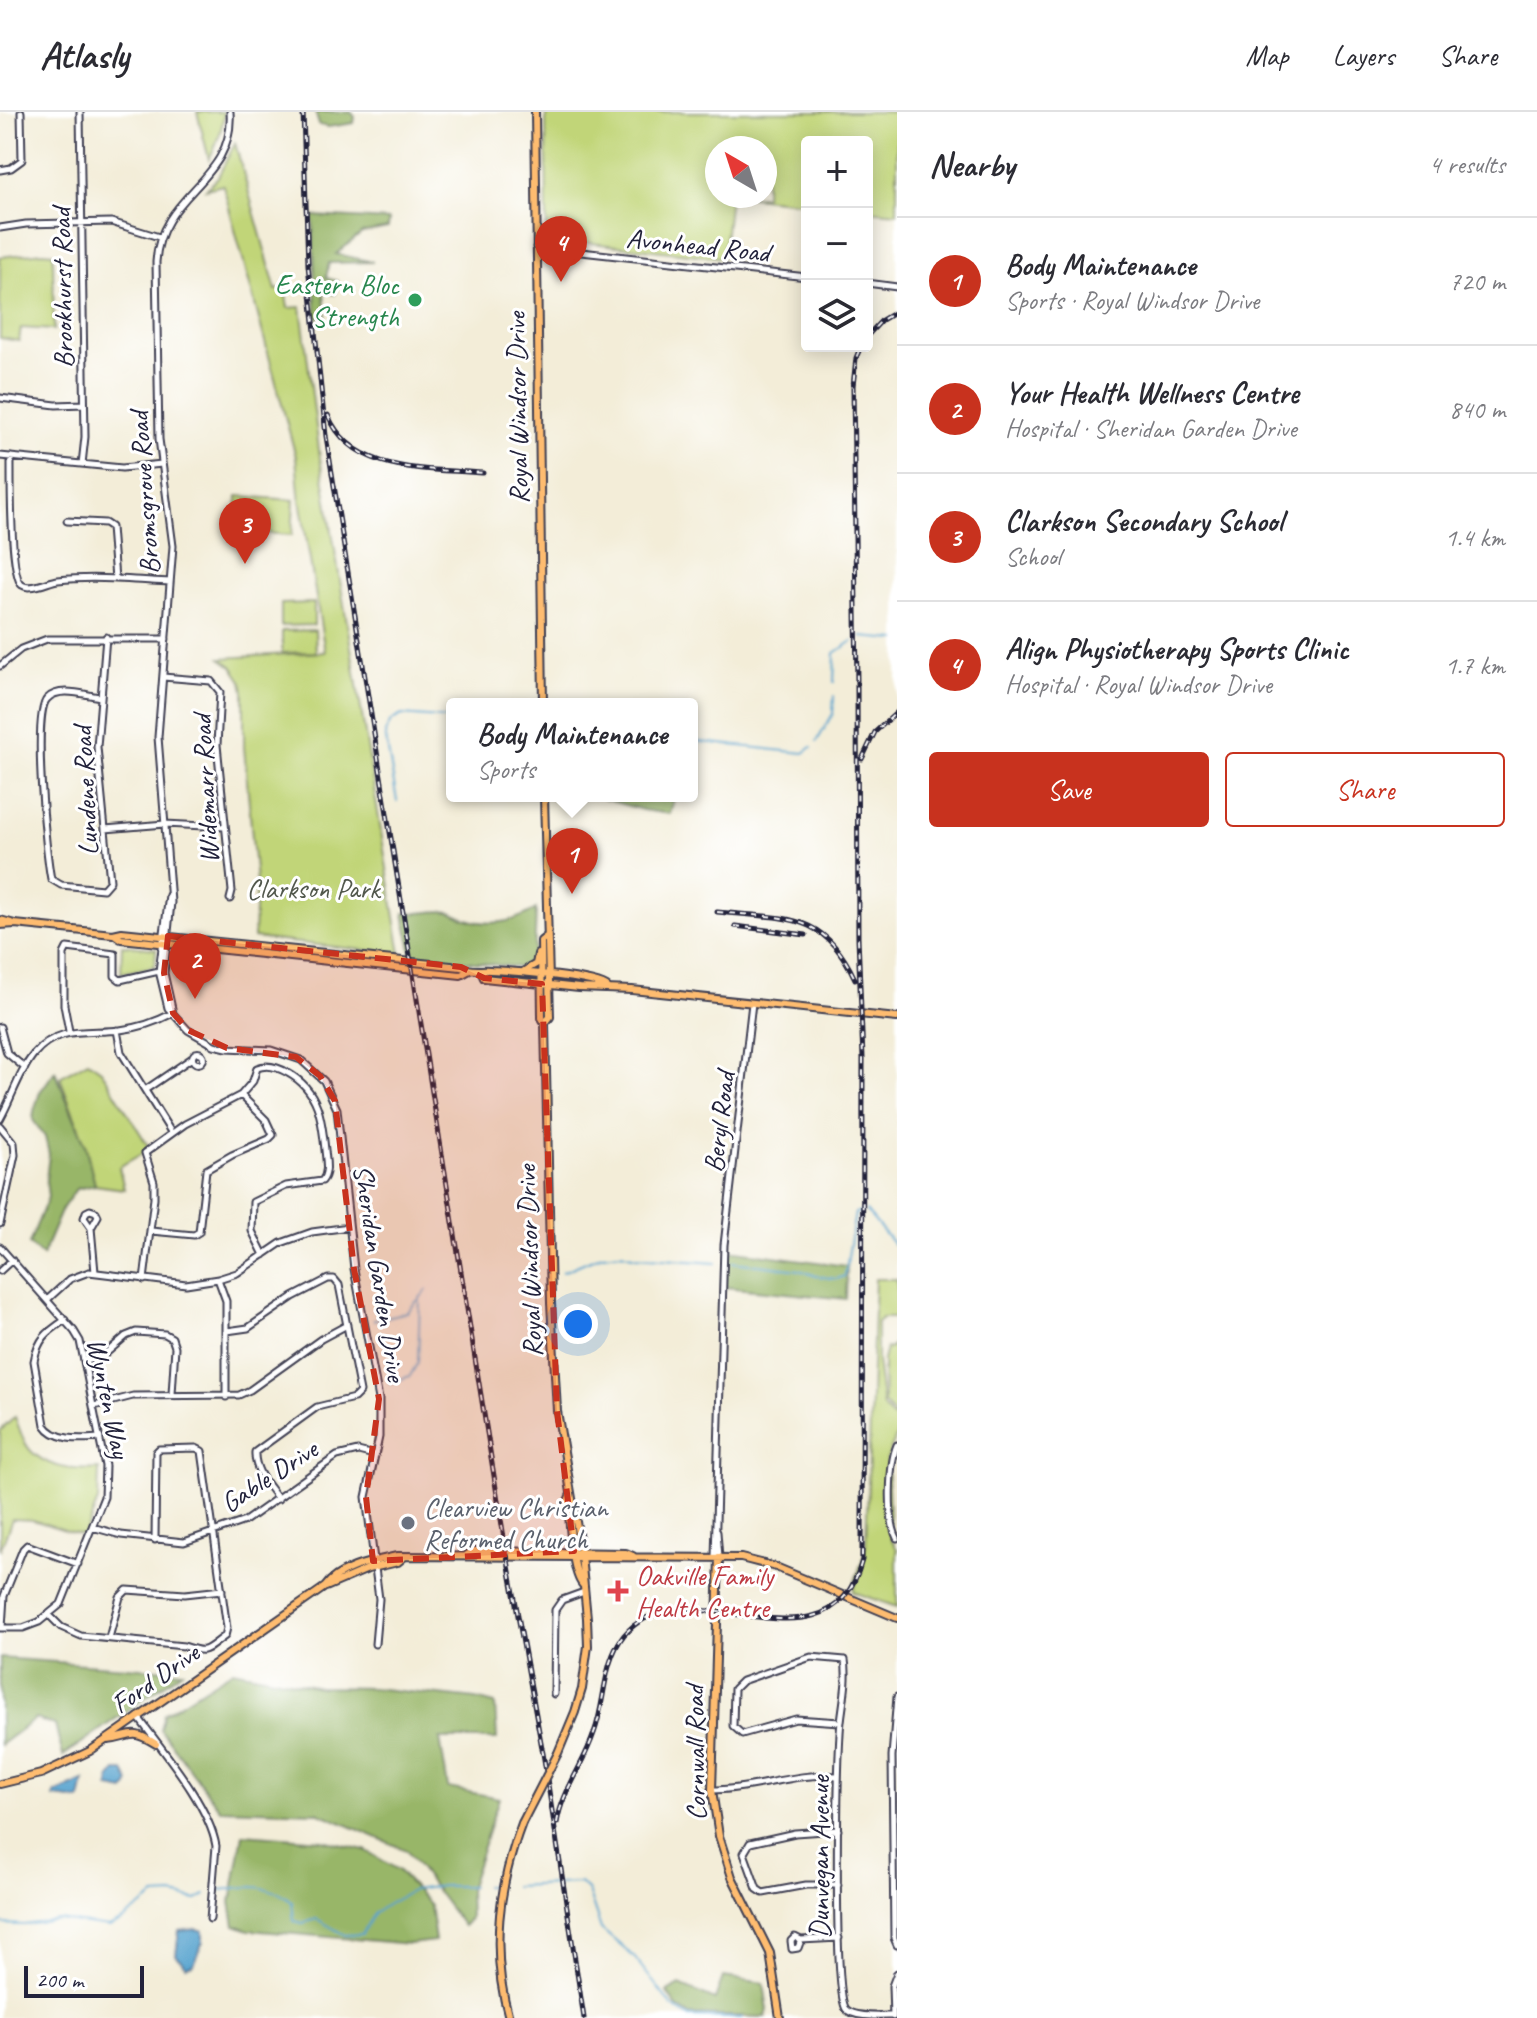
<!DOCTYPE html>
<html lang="en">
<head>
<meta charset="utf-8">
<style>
  :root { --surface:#fff; --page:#f7f7f7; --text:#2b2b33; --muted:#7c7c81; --line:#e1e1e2; --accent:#c8321e }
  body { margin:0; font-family:Caveat,sans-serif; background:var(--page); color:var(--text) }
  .controls { position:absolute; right:24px; top:24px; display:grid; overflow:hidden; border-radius:8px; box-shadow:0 4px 20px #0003 }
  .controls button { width:72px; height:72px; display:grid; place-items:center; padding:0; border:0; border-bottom:2px solid var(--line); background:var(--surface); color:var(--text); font:40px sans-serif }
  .compass { position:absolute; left:705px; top:24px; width:72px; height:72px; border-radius:50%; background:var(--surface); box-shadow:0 4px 20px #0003; rotate:321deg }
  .scale { position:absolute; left:24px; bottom:20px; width:120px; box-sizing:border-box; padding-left:8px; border:4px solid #22223b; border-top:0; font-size:22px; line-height:28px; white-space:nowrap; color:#22223b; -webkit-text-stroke:6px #fff; paint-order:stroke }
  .you { position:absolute; left:578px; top:1212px; width:28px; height:28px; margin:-20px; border:6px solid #fff; border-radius:50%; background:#1a73e8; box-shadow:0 0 0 12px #1a73e833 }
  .badge { display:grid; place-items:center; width:52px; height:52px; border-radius:50%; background:var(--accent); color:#fff; font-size:26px; font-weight:700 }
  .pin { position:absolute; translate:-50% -66px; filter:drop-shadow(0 2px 4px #0008) }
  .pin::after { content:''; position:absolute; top:42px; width:28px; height:24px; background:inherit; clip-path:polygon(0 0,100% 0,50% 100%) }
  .popup { position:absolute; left:446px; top:586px; width:252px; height:104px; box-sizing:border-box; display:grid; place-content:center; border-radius:8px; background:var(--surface); filter:drop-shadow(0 2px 6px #0005); font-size:26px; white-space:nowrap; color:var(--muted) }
  .popup b { font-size:30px; color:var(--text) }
  .popup::after { content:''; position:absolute; left:50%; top:100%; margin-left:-16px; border:16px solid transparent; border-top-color:var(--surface) }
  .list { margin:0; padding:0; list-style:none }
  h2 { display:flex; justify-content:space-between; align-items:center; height:104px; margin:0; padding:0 32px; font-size:34px }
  h2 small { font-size:26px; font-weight:400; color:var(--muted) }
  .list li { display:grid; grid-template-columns:52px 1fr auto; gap:24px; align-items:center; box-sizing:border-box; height:128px; padding:0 32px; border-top:2px solid var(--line) }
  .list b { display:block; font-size:30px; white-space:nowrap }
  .list p { margin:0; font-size:26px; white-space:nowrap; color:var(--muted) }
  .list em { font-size:26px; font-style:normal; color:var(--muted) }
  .actions { display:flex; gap:16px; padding:24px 32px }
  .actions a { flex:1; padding:18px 0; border:2px solid var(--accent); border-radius:8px; text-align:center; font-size:28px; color:var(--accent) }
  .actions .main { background:var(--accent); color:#fff }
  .icon { flex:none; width:44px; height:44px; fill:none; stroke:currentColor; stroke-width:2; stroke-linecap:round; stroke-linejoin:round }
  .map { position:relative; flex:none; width:897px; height:1906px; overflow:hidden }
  header { display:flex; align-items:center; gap:48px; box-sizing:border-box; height:112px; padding:0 40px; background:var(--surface); border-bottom:2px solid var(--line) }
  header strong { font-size:38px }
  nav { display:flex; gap:44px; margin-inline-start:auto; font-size:28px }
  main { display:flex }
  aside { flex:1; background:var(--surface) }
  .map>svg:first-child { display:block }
</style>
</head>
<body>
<header>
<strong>Atlasly</strong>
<nav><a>Map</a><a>Layers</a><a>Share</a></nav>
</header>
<main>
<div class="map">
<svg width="897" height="1906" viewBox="0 0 897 1906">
  <rect width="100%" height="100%" fill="#fff"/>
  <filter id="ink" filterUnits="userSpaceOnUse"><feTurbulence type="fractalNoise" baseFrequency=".0125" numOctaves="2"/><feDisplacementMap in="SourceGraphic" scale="16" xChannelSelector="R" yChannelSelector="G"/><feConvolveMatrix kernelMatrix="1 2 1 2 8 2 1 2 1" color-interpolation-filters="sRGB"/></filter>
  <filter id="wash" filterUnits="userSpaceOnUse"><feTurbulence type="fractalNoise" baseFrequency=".006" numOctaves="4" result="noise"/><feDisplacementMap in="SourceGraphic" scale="32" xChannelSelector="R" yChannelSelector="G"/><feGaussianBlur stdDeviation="1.8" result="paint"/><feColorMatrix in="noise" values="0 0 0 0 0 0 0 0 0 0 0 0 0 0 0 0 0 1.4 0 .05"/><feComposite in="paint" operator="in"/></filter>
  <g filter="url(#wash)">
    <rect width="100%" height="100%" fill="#f3edd8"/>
    <path fill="#c1d578" stroke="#727c5a" stroke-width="2" d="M197 0H224C223 18 217 32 209 47Z
      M546 0H897V101L867 98V30H807V91L743 84H765V36H717V84H730L723 146 547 126Z
      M235 31 276 178 285 176 288 196 301 195 320 346 401 842 254 826 256 770 244 635V579L242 569 232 554 221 546 325 540 299 381 296 345 223 73 206 77 218 65Z
      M43 140 53 141 54 218 21 216 19 229 0 226V145Z
      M238 384 294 388 292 423 236 419Z
      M314 491V513L281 514V492Z
      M315 518 316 540 282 541V519Z
      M122 833 156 837 155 854 121 861Z
      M88 949 101 958 150 1037 119 1055 124 1077 95 1073 85 1032 60 965Z
      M875 1167H897V1206H882L877 1210V1249L883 1296 897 1309V1322L887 1347 890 1425 897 1437V1495L853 1480C854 1465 864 1451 866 1432Z
      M897 1229V1305L884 1292 883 1248 886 1236 889 1237Z
      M15 1305C19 1315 23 1332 32 1340 50 1357 76 1359 99 1357L98 1389 84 1424 33 1408 12 1407 0 1438V1319Z"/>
    <path fill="#98b668" stroke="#5d6c52" stroke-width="2" d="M315 0H351L355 5 354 11 328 15 319 13Z
      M313 104 389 108 388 116 362 121 336 142 373 150 329 151 326 166 338 169 335 182 324 180 326 207 316 205Z
      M604 684 674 687 670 702 643 698 604 687Z
      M536 797 534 848 524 856 412 843 404 801C419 803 437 797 450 800 456 801 461 806 467 807 492 815 515 810 536 797Z
      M55 959 85 1032 95 1073 76 1077 62 1097 42 1144 29 1132 48 1085 46 1068 49 1042 45 1025 33 1008 34 999 40 980Z
      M729 1138 847 1154 846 1187 725 1175Z
      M0 1546 183 1559 63 1644 55 1613 35 1607 0 1633Z
      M233 1558 319 1575 372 1576 476 1587 495 1592 497 1627H440L448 1676 499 1686 469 1777 470 1807 463 1814 406 1738 317 1700 220 1697 160 1617 164 1602Z
      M243 1722 322 1728 365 1738 398 1758 430 1793 435 1829 410 1832 249 1818 235 1813 231 1790Z
      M723 1865 764 1871 768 1898 766 1905 689 1903 677 1895 667 1880 680 1873 715 1888Z"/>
    <path fill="#55a2ce" stroke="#3c6284" stroke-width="2" d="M116 1659H124L130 1670 125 1679 109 1676 110 1667Z
      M84 1669 80 1688 53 1685 55 1681Z
      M197 1817 203 1819V1829L194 1852 186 1854 176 1843 179 1819Z"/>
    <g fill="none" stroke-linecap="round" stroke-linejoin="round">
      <path stroke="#55a2ce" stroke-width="2" d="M861 525 897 528
        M834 570 835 541 853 529
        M692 629 804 641 812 635
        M817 629 833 602 834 584
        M397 689 385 621 391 609 402 603 452 607
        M866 1099 897 1136
        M732 1150 800 1158 816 1164 837 1167 845 1164 855 1101 860 1100
        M562 1160 602 1143 621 1141 636 1145 716 1151
        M374 1208 407 1200 418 1188
        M390 1271 410 1264 418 1250 420 1186 427 1178
        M485 1774H491
        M514 1774 580 1771 588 1779 601 1817 634 1845 672 1894 688 1905 742 1906
        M221 1778C247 1774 271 1771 292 1790L294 1809 303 1811 317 1807 345 1823 362 1822 375 1800 413 1778 442 1774H472
        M0 1812 24 1813 58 1808 109 1815 123 1808 155 1784 173 1783 196 1788 206 1783"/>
    </g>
  </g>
  <g filter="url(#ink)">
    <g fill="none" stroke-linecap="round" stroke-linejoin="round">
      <g stroke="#414053" stroke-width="9">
        <path id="minor" d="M80 0 85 325 82 352
          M0 58 11 56 22 48 21 0
          M0 116 26 112 111 110 159 125
          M536 135 807 165
          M867 171 897 175
          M0 286 56 293 84 292
          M0 344 122 356 162 352
          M11 345C11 364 10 465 22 473 31 479 49 469 58 468 95 464 133 468 170 470
          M67 409 105 411 111 415 115 467
          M0 554 21 537 47 527H166
          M163 565 211 569 220 580 217 633 232 779 230 787
          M101 585C85 583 59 574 47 587 32 602 46 742 51 767L61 773 103 777 110 769 97 635 106 525
          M105 717 165 712 224 715
          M169 783 159 859 168 896 188 918 214 933 227 936 271 938 301 948 324 969 337 997 354 1157 379 1287V1325L366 1385 379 1487 375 1532
          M173 901 164 861 171 790 158 625 173 434 159 327 156 150C160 80 235 70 230 0
          M0 915 7 941 25 956
          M117 918 121 940 171 1020
          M69 919 64 893V842L67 836 115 842V864L120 868 159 859
          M192.5 946a5.5 5.5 0 1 1 11 0a5.5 5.5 0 1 1-11 0Z
          M145 978 192 946
          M0 1007C12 986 19 960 34 942 58 913 88 922 120 918 139 916 156 910 173 901
          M0 1014 14 1031 15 1043 0 1112
          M90 1098 96 1100 98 1104 91 1116 84 1106 86 1100Z
          M91 1116 95 1160
          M151 1119 194 1123 199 1120 206 1058 232 1043 269 1027 273 1023 266 1008 241 983
          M0 1135 74 1219 80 1229 105 1354 104 1385 61 1492 39 1510 23 1516H0
          M0 1159 12 1148
          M218 1167 226 1189V1285
          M144 1168 154 1086V1070L145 1041 185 1012 241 983 253 969 257 956C267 952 278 955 288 961 319 978 322 1007 325 1038 326 1049 329 1061 322 1069L286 1074 253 1090 252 1119 264 1143
          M48 1187 70 1167 89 1160 186 1172 218 1167 237 1161 281 1131 312 1120 349 1115
          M65 1208C47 1220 38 1227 34 1249L45 1313C56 1330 82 1327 100 1326
          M227 1219 248 1216 293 1185 328 1167H334L339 1173 360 1280 354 1286 317 1295 255 1340C254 1359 268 1373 278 1387
          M85 1250 104 1243 126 1224 136 1220 165 1222 172 1226 175 1235 172 1282
          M94 1294 133 1284 239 1283 250 1278 321 1227 347 1213
          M897 1333C889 1352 887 1407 897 1426
          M92 1415 121 1423 184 1430 245 1409 337 1344 358 1339 374 1343
          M717 1420 719 1445
          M715 1445 724 1133 752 891
          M50 1504 61 1515 81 1524 184 1534C208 1542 204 1539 225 1524L227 1516 202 1339 196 1336 159 1337 156 1340 155 1428
          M2 1516 4 1484 23 1437 27 1433 78 1452
          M109 1526 120 1485 127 1478 185 1482 222 1478
          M554 1582 555 1498 562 1488 584 1480
          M897 1585 892 1644 894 1826 897 1833
          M138 1605C163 1639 209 1693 216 1734L210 1807
          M840 1610 796 1607 742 1622 733 1614 734 1577 742 1569 811 1545 845 1548C849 1571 841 1598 840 1621 838 1656 833 1880 846 1897 854 1906 880 1904 893 1904
          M712 1678C755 1678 794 1660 837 1664
          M838 1718 795 1721 750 1731 744 1741 757 1777 763 1781 806 1773H838
          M801 1828 798 1836 792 1837 791 1829 795 1825 801 1828 839 1826
          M893 1905 892 1874 897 1861"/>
      </g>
      <g stroke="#414053" stroke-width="10">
        <path id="major" d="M535 0 543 592
          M544 684 550 905 545 911
          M0 808 15 812
          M0 813 15 812 113 822 122 820 461 855C473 860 480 857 491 858 511 859 597 865 608 876
          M114 822 121 827 461 863 470 858
          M546 825 541 829 542 906 545 911 551 1191 557 1299 580 1433 587 1506 588 1534 582 1577 575 1600 558 1641
          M481 859 484 866 579 876 632 878 897 906
          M524 859 536 852 538 842
          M570 1384 568 1389C570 1409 571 1460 583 1473
          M467 1443 473 1439 626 1441 633 1444
          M719 1445 712 1678 719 1724 732 1765 770 1841 780 1906
          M326 1475 368 1457 398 1450 404 1445
          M108 1628C134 1625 130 1616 156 1632
          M0 1672 41 1662 90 1639 325 1475C339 1455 374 1449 397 1444L741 1446 776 1455 897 1506
          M509 1906C490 1839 498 1775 522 1711"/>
      </g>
      <use href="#minor" stroke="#fff" stroke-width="5"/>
      <use href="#major" stroke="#febc70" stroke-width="6"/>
      <g stroke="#22223b" stroke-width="5">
        <path id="rail" d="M303 0 308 153 326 324 505 1432 544 1647 584 1906
          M867 224 882 208 897 199
          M328 303C353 363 429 356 483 361
          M862 647 875 620 897 600
          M717 800C784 807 823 798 855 867
          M735 814 806 823
          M557 1711C562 1679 584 1652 594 1621 606 1589 602 1551 624 1523 685 1450 830 1572 862 1448L863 946 858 826 857 572 853 274 856 246 861 234"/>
      </g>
      <use href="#rail" stroke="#fff" stroke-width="2" stroke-dasharray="6" stroke-linecap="butt"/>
      <g stroke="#414053" stroke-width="10" stroke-linecap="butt">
        <path id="major-bridge" d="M522 1711 558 1641"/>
      </g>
      <use href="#major-bridge" stroke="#febc70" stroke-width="6"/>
    </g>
  </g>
  <path fill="#c8321e" fill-opacity="0.2" stroke="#c8321e" stroke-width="6" stroke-dasharray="16 10" stroke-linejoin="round" d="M168 824 461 855 484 866 542 872 557 1299 574 1439 373 1449 366 1385 379 1287 354 1157 335 989 320 964 296 945 227 936 188 918 173 901 164 861Z"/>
  <circle fill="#2e9e5b" stroke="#fff" stroke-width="3" cx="415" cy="188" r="8"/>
  <circle fill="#6b7280" stroke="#fff" stroke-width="3" cx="408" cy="1411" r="8"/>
  <path fill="#e0444e" stroke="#fff" stroke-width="3" d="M614 1467h8v8h8v8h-8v8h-8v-8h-8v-8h8z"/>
  <g text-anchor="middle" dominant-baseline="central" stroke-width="6" stroke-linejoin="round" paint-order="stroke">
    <g font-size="28" fill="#22223b" stroke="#fff">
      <text transform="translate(698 133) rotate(6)">Avonhead Road</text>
      <text transform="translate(62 176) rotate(-91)">Brookhurst Road</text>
      <text transform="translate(517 296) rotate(-91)">Royal Windsor Drive</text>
      <text transform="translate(144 381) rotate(-94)">Bromsgrove Road</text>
      <text transform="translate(205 677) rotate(-93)">Widemarr Road</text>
      <text transform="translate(85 679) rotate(-93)">Lundene Road</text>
      <text transform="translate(719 1010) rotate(-83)">Beryl Road</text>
      <text transform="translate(529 1149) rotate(-92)">Royal Windsor Drive</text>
      <text transform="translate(380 1161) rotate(81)">Sheridan Garden Drive</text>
      <text transform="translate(109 1286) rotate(78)">Wynten Way</text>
      <text transform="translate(269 1364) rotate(-33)">Gable Drive</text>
      <text transform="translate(155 1566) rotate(-35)">Ford Drive</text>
      <text transform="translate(695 1641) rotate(-91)">Cornwall Road</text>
      <text transform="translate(819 1745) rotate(-90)">Dunvegan Avenue</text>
    </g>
    <g font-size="28" fill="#27864d" stroke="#fff" text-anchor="end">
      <text x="399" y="172">Eastern Bloc<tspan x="399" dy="32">Strength</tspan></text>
    </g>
    <g font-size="28" fill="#52584d" stroke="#fff">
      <text x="313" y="776">Clarkson Park</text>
    </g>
    <g font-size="28" fill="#5b616d" stroke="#fff" text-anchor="start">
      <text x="424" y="1395">Clearview Christian<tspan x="424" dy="32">Reformed Church</tspan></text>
    </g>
    <g font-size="28" fill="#be3a42" stroke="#fff" text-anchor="start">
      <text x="636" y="1463">Oakville Family<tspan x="636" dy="32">Health Centre</tspan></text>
    </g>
  </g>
</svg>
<div class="controls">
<button>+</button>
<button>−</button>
<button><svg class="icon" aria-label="layers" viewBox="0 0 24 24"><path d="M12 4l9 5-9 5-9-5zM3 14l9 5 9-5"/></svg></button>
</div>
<svg class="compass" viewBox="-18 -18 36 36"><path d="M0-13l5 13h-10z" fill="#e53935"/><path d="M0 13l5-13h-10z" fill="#7c7c81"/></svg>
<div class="scale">200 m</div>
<div class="you"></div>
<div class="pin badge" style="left:572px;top:782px">1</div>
<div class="popup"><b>Body Maintenance</b>Sports</div>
<div class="pin badge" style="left:195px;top:887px">2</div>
<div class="pin badge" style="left:245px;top:452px">3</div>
<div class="pin badge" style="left:561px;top:170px">4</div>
</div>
<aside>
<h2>Nearby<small>4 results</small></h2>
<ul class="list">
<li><span class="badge">1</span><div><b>Body Maintenance</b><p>Sports · Royal Windsor Drive</p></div><em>720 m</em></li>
<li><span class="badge">2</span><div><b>Your Health Wellness Centre</b><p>Hospital · Sheridan Garden Drive</p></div><em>840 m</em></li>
<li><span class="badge">3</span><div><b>Clarkson Secondary School</b><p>School</p></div><em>1.4 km</em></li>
<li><span class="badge">4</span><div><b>Align Physiotherapy Sports Clinic</b><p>Hospital · Royal Windsor Drive</p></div><em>1.7 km</em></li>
</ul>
<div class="actions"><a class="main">Save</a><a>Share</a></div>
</aside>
</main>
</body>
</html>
